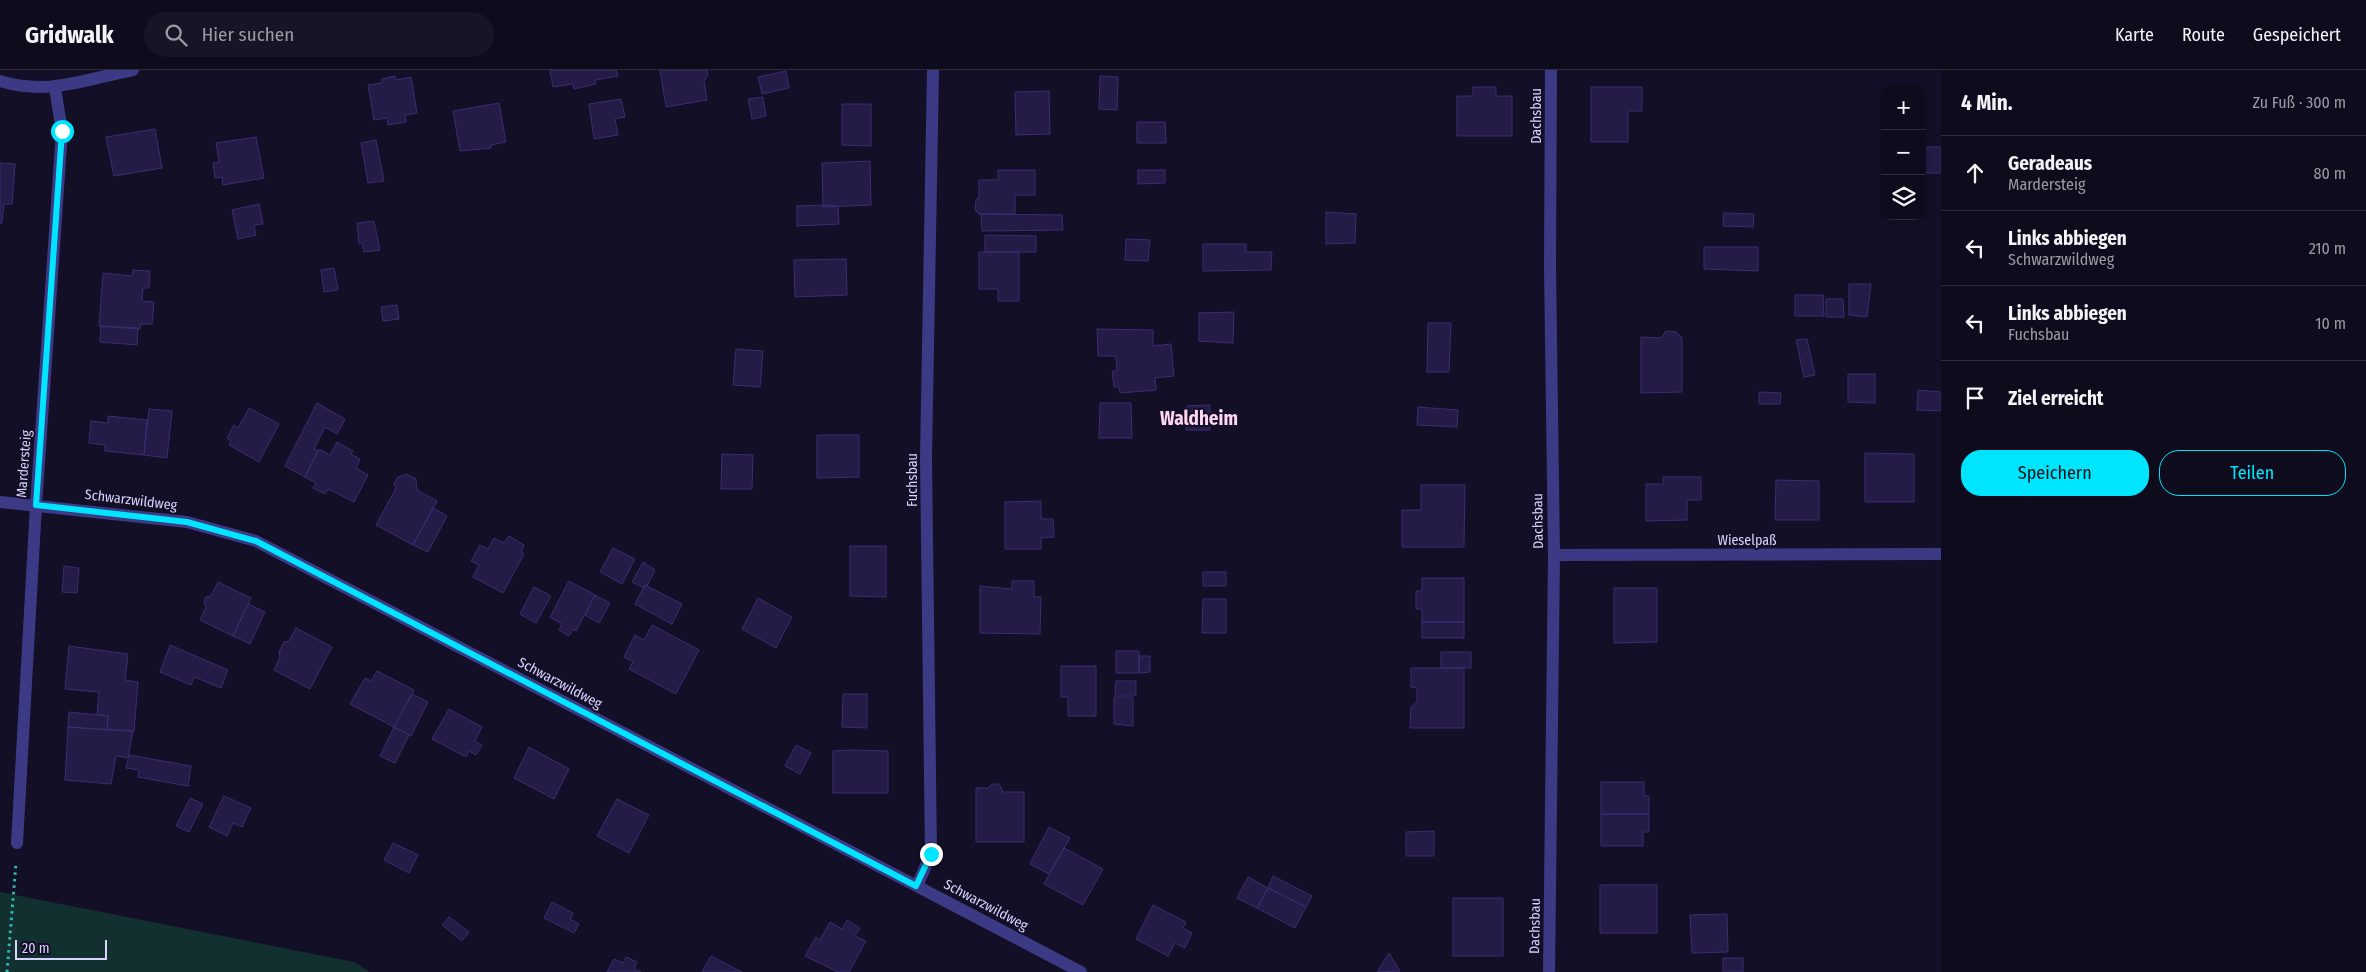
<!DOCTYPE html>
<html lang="de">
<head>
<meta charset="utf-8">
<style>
  :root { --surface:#0e0b1c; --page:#171425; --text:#f1f3f6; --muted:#9b9ba3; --line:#2e2b3b; --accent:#00e5ff }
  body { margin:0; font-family:"Fira Sans Condensed",sans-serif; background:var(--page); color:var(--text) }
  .controls { position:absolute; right:15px; top:15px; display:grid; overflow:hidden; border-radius:10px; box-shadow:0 2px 8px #0003 }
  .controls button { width:45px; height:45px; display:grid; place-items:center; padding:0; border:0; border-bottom:1px solid var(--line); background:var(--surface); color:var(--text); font:25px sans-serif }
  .scale { position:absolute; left:15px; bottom:12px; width:92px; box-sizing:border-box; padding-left:5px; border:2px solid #d9d4ff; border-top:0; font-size:14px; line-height:18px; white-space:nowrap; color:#d9d4ff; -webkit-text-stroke:4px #130f26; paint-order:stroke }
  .stop { position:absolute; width:15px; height:15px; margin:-11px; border:4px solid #00e5ff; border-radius:50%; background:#fff }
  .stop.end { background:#00e5ff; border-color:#fff; box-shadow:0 1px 5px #0008 }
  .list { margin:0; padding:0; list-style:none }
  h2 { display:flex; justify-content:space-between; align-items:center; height:65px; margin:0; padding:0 20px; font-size:21px }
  h2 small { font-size:16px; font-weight:400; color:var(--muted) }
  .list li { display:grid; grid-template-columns:32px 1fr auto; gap:15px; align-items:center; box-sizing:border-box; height:75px; padding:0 20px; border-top:1px solid var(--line) }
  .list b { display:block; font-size:19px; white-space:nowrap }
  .list p { margin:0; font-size:16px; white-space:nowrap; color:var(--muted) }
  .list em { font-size:16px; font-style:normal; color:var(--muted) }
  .actions { display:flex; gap:10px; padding:15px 20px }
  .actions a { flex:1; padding:11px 0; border:1px solid var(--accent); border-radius:20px; text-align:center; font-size:18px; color:var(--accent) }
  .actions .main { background:var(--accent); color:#111 }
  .icon { flex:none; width:28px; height:28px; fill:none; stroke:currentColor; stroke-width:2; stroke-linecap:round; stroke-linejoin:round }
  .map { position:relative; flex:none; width:1941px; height:902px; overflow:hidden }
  header { display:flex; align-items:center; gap:30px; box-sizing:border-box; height:70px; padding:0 25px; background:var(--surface); border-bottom:1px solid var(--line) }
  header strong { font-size:24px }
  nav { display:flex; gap:28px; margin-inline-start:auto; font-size:18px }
  .search { width:350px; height:45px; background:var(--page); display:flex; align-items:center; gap:12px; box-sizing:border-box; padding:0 18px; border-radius:28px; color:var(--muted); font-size:19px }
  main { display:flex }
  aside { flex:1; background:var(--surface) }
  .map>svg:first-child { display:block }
</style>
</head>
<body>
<header>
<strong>Gridwalk</strong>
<div class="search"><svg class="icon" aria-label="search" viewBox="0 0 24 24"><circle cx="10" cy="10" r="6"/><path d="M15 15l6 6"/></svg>Hier suchen</div>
<nav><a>Karte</a><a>Route</a><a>Gespeichert</a></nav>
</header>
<main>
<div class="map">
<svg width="1941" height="902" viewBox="0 0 1941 902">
  <rect width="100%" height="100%" fill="#130f26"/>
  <path fill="#12302f" d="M0 822 354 892 370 902H0Z"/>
  <path fill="#241b47" stroke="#3b2d73" d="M550 0H616L618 6 595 10 596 14 574 19 573 14 553 17Z
    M660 0H707L708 5 704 11 707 30 666 37Z
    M786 1 789 18 762 24 758 7Z
    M395 6 396 10 411 7 417 43 405 45 406 52 388 55 387 48 374 50 368 15 382 13V9Z
    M1100 6 1118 7 1117 40 1099 39Z
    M1473 17H1496V26H1512V66H1457V26H1473Z
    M1591 17H1642V41H1628V72H1591Z
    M1049 21 1050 64 1016 65 1015 22Z
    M763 27 766 46 752 49 748 29Z
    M621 29 625 47 615 49 618 65 594 69 589 34Z
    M499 33 506 72 491 75V78L460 81 453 41Z
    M842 34H871V76L842 75Z
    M1137 52H1165L1166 73H1137Z
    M155 59 162 98 114 106 106 67Z
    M256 67 264 108 223 115 222 107 215 108 213 93 219 92 216 73Z
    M376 70 384 111 368 113 361 73Z
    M1922 77H1941V103H1922Z
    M870 91 871 135 823 137 822 93Z
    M0 93 15 94 12 134H4L2 153H0Z
    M998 100H1035V125H1015V144H979L975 140 976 130 979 127V110H998Z
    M1138 100H1165V113L1138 114Z
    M259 134 263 154 254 155 256 165 238 169 232 140Z
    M823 135 838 136 839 154 797 156V136Z
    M1326 142 1356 144 1355 173 1326 174Z
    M1724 143 1754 144 1753 157 1723 156Z
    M981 144 1062 145 1063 160 982 161Z
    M374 151 380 180 364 182 362 173H359L357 153Z
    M985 165 1036 166V182H985Z
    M1126 169 1150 170 1148 191 1125 190Z
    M1203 174H1246V182H1272L1271 200 1203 201Z
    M1704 177H1758V201L1704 199Z
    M979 182H1019V231H998V219H979Z
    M846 189 847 225 795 227 794 190Z
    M334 198 338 220 324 222 321 200Z
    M133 200 150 201 149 218H143L142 231 154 232 152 254H141L140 259 99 256 103 203 132 206Z
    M1849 214H1871L1867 247 1849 245Z
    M1795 225H1823L1824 246H1795Z
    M1826 229H1843L1844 247H1826Z
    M397 235 399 249 383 251 381 237Z
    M1234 242 1233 273 1199 271V243Z
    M1428 253H1451L1449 302H1427Z
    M101 256 138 258 137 275 100 272Z
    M1097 259 1153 260V276L1171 274 1174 306 1155 308 1156 320 1120 323 1119 317H1114L1112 301H1117L1116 286H1098Z
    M1666 261 1676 262 1682 268V322L1641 323V267L1661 268Z
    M1807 269 1815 305 1804 307 1796 270Z
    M736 279 763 281 760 317 733 315Z
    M1848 304H1875V333L1848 332Z
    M1918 320 1941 322V341L1917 340Z
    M1759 322 1781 323 1780 334H1759Z
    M317 333 345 349 337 364 325 357 314 379 318 381 305 407 285 396Z
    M1100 333H1131L1132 368H1099Z
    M1210 335V360H1186L1187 336Z
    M1418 337 1458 340 1457 357 1417 355Z
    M249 338 279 354 259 392 229 375 231 371 227 368 234 355 238 358Z
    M149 339 172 341 167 388 144 385Z
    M108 346 147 350 144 385 105 381V375L89 373 91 351 108 353Z
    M817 365H859V407L817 408Z
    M337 372 353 381 351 384 360 389 356 398 368 405 354 432 328 419 325 424 313 418 316 413 305 407 319 379 330 385Z
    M1865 383 1914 384V432H1865Z
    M722 384 753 385 752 419H721Z
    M406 404 416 409 417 420 437 431 413 475 376 455 396 418 394 413 398 407Z
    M1663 407H1701V430H1687V450L1646 451V414H1663Z
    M1776 410 1819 411V450H1775Z
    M1421 415H1465L1464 477H1402V440H1421Z
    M1041 431V449H1053L1054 467 1041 468V479H1005V432Z
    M433 438 447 446 428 482 413 475Z
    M509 466 524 475 521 482 524 484 503 523 473 507 479 495 471 491 480 475 488 479 494 468 504 473Z
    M850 476H886V527L850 526Z
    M613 478 635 489 622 514 600 502Z
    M643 492 655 500 647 516 645 515 644 518 632 512Z
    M64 496 79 498 77 523 62 522Z
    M1203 502H1226V516H1203Z
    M1422 508H1464V552H1422V539H1416V521H1422Z
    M569 511 595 525 576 561 573 559 569 566 559 560 562 554 550 547Z
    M1012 511H1034V527H1041L1040 564 980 563V516L1012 519Z
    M218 512 251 528 233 566 200 550 206 537 204 533 206 527 211 526Z
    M645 515 682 534 672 554 635 534Z
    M534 517 551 526 536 553 520 544Z
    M1614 518H1657V572L1614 573Z
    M595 525 610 533 599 553 585 545Z
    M758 528 792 547 776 578 742 559Z
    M1203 529H1226V563H1202Z
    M248 534 265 542 250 574 233 566Z
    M1422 552H1464V568H1422Z
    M652 555 699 580 676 624 629 599 633 592 624 587 635 565 644 570Z
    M296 558 332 577 310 619 274 600 280 587 279 582 284 572 289 571Z
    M170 575 228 600 221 618 194 607 191 615 160 602Z
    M69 576 128 584 125 610 138 612 134 661 107 660 108 646 97 644 99 622 65 619Z
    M1116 581H1139V603H1116Z
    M1441 582H1471V598H1441Z
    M1139 586H1150V602L1139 603Z
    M1061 596H1096V646H1068V627H1061Z
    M1411 598H1464V658H1410L1411 637 1417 632V618L1411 617Z
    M377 601 414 620 394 657 350 634 365 608 371 611Z
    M1116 611H1136V625H1115Z
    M412 624 428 632 411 666 394 657Z
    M843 624H867V658L842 657Z
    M1114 627H1133V656L1114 654Z
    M449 639 482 657 475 671 482 675 476 685 469 681 466 687 432 669Z
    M69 642 108 646 107 660 68 657Z
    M68 657 133 661 128 688 116 686 111 714 65 710Z
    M394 657 409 665 395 693 380 686Z
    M796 675 811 683 800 704 785 696Z
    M529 677 569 699 554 729 514 708Z
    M851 680 888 681V723H833V681Z
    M129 685 191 696 188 716 138 707 139 700 126 698Z
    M1601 712H1644V726H1649V744H1601Z
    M992 714H999L1003 722H1024V772H976V718H988Z
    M224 726 251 738 242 757 233 753 227 766 209 757Z
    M190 728 203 734 189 762 176 756Z
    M617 729 649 745 629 783 597 766Z
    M1601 744H1649V762H1643V776H1601Z
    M1049 757 1070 768 1049 804 1030 794Z
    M1434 761V786H1406V762Z
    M393 773 418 785 409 803 384 790Z
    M1064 778 1103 799 1083 835 1044 814Z
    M1273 806 1312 826 1306 837 1268 818Z
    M1248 807 1268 818 1257 838 1237 828Z
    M1600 815H1657V863H1600Z
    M1268 818 1306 837 1295 858 1257 838Z
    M1453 828H1503V886H1453Z
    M552 832 573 843 570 849 579 854 574 863 544 848Z
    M1153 835 1186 852 1183 858 1192 863 1185 878 1175 873 1168 886 1136 869Z
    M1727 844 1728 882 1692 883 1690 845Z
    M449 847 469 862 462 871 442 855Z
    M847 850 860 858 855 866 866 871 849 902H838L805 886 816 867 820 870 830 852 842 859Z
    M1389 883 1400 901 1377 902Z
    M711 886 742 902H702Z
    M626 887 637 892 634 899 641 902H607L614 889 623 893Z
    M1723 888H1743V902H1723Z"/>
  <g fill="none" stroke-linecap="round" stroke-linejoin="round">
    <path stroke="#2fb8b0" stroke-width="3" stroke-dasharray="2.5 4" stroke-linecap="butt" d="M7 902 16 793"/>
    <path stroke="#3d3a85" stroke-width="12" d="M0 11C48 26 86 9 133 0
      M0 432 187 452 256 471 1081 902
      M1554 485 1941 484
      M17 773 36 435 62 61 55 18
      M917 816 931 784 926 388 933 0
      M1549 902 1554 485 1550 196 1551 0"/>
  </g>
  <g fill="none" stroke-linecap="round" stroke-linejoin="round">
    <path stroke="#00e5ff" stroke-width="6" d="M62 61 36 435 187 452 256 471 916 816 931 784"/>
  </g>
  <g text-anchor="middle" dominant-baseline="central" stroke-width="4" stroke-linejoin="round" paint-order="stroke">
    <g font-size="14" fill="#d9d4ff" stroke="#130f26">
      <text transform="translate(1536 46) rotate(-90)">Dachsbau</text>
      <text transform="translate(24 394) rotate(-86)">Mardersteig</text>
      <text transform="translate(912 410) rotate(-90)">Fuchsbau</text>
      <text transform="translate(131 430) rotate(7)">Schwarzwildweg</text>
      <text transform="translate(1538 451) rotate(-91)">Dachsbau</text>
      <text x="1747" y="470">Wieselpaß</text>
      <text transform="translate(560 613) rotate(28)">Schwarzwildweg</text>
      <text transform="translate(986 835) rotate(28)">Schwarzwildweg</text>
      <text transform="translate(1535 856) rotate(-89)">Dachsbau</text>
    </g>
    <g font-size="19" font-weight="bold" fill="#ffd6f0" stroke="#130f26">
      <text x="1199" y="348">Waldheim</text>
    </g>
  </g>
</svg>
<div class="controls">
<button>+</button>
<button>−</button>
<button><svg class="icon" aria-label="layers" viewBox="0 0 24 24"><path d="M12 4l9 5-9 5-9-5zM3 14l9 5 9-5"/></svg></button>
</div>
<div class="scale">20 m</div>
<div class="stop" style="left:62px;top:61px"></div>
<div class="stop end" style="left:931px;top:784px"></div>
</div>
<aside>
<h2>4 Min.<small>Zu Fuß · 300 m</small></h2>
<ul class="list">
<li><svg class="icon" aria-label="ahead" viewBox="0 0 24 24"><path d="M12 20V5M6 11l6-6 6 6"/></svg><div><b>Geradeaus</b><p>Mardersteig</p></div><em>80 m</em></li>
<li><svg class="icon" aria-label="left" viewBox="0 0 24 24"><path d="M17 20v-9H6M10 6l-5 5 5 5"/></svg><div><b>Links abbiegen</b><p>Schwarzwildweg</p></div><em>210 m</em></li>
<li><svg class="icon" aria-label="left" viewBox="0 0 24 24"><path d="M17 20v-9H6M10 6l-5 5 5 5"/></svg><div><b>Links abbiegen</b><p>Fuchsbau</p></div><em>10 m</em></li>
<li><svg class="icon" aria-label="arrive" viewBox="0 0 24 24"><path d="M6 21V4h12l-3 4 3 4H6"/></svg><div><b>Ziel erreicht</b></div></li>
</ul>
<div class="actions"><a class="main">Speichern</a><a>Teilen</a></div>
</aside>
</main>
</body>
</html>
